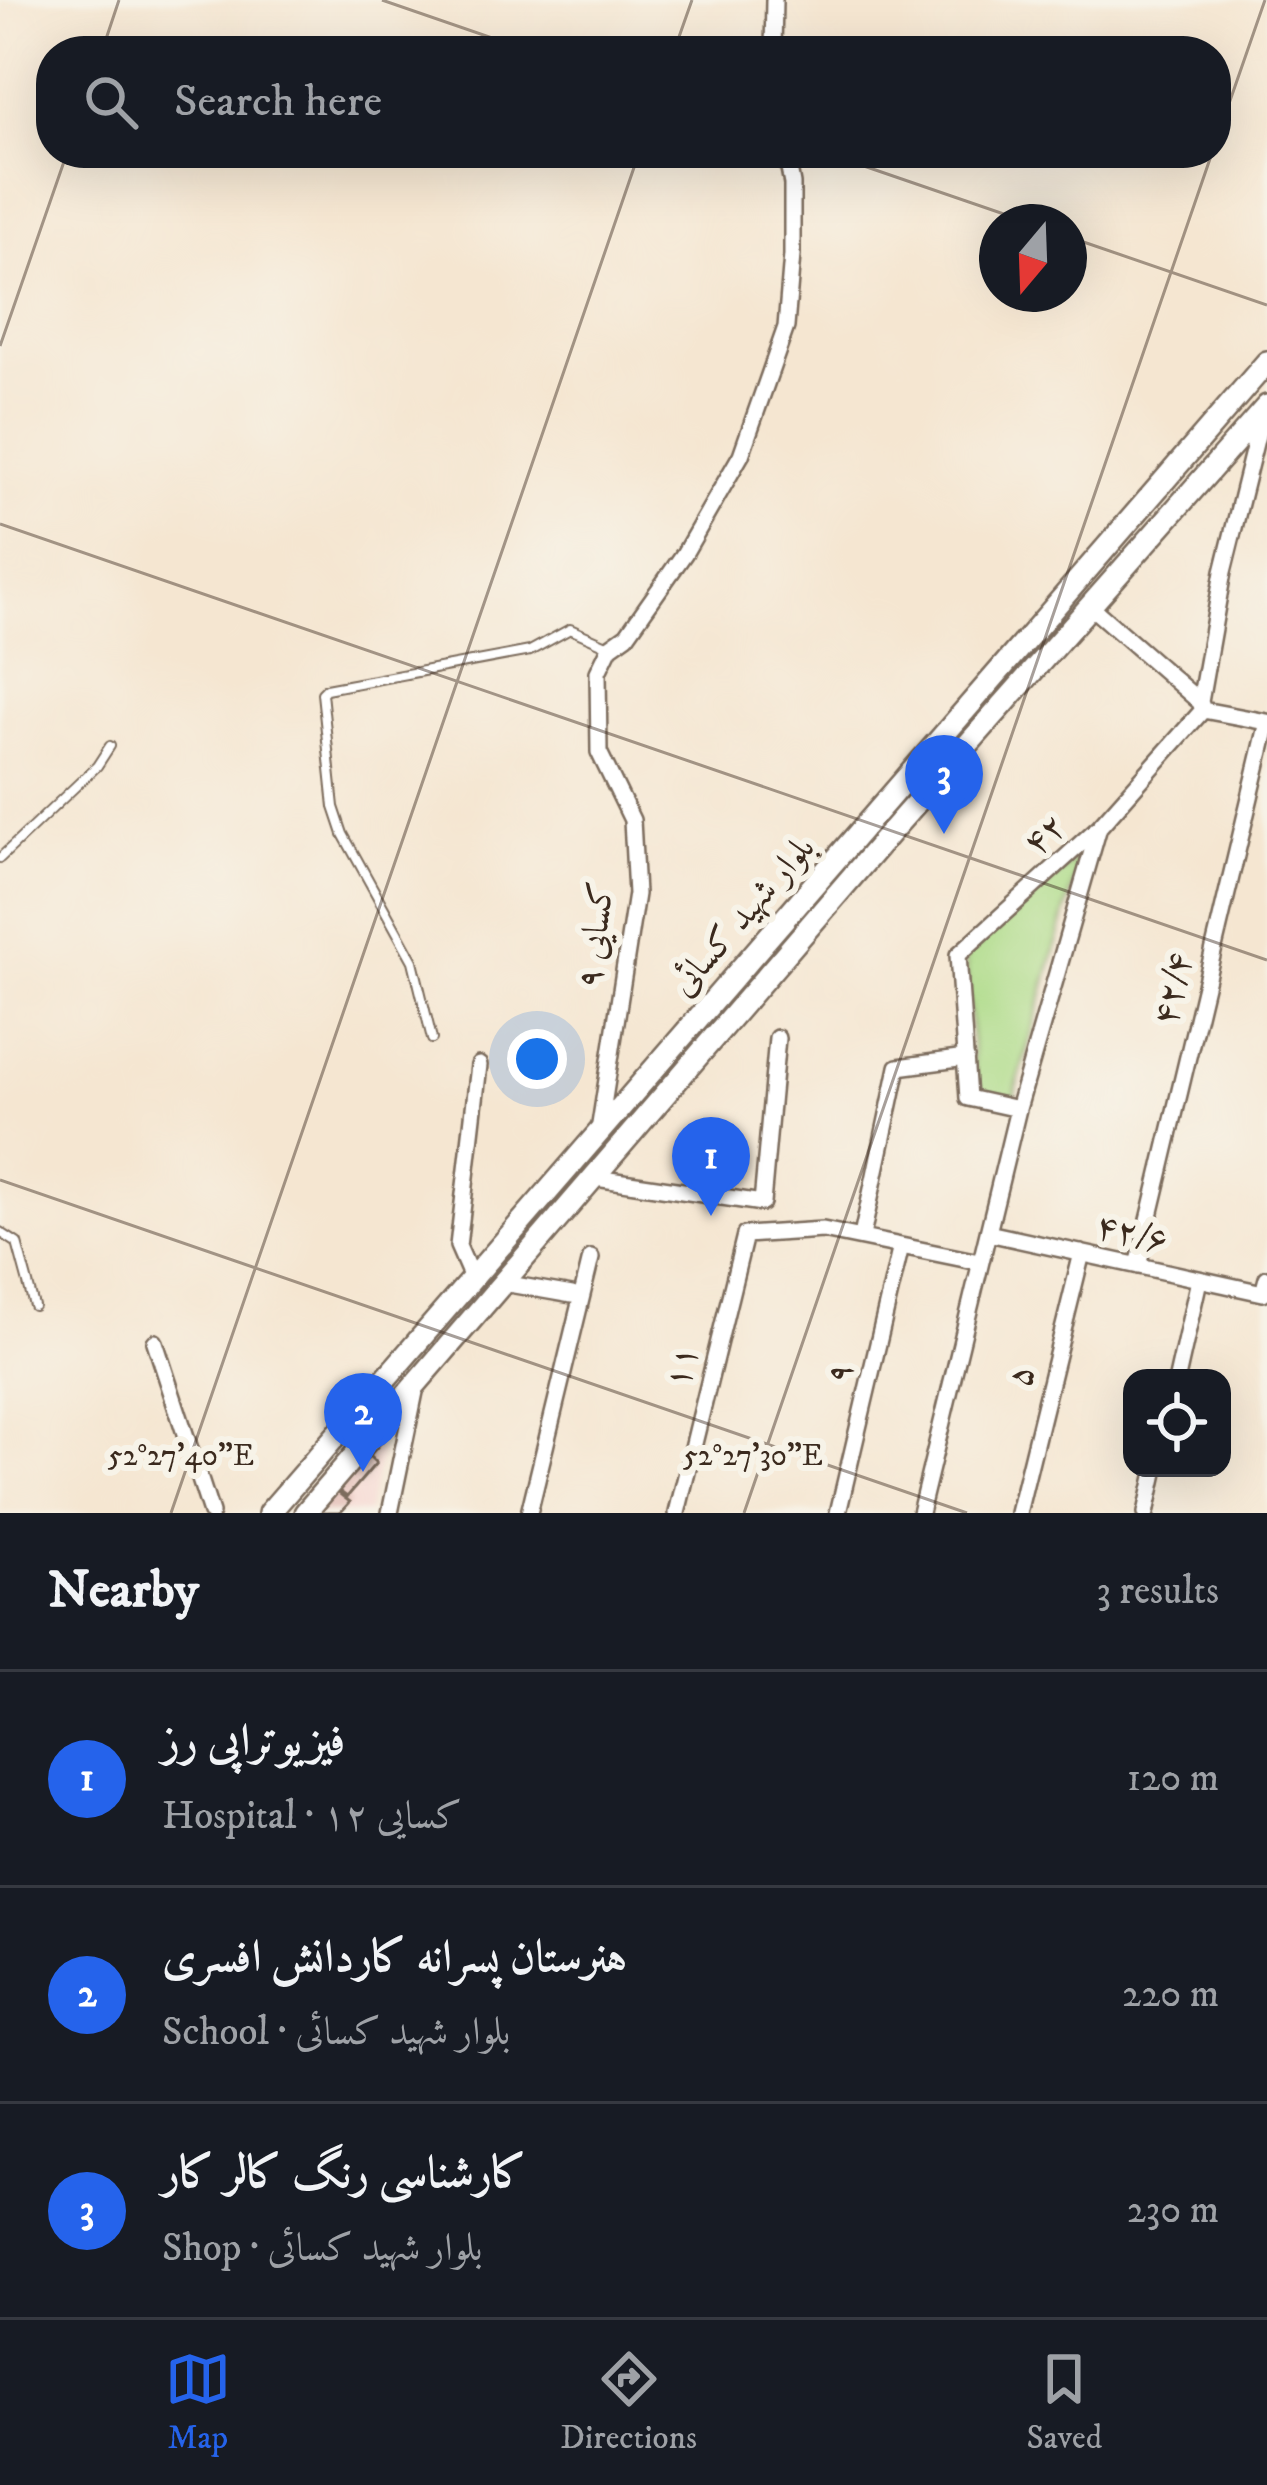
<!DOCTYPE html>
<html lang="en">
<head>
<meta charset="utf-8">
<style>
  :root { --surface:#171b24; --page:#242831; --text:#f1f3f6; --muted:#9ea1a6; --line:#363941; --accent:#2563eb }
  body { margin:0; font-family:"IM FELL DW Pica",Amiri,serif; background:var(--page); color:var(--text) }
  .controls { position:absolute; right:36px; bottom:36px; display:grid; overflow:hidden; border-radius:24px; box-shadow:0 12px 48px #0002 }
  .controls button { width:108px; height:108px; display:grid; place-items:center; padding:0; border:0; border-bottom:3px solid var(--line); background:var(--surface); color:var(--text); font:60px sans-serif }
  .compass { position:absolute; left:979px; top:204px; width:108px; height:108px; border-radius:50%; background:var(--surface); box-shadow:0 12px 48px #0002; rotate:199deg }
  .you { position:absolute; left:537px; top:1059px; width:42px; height:42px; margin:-30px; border:9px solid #fff; border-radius:50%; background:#1a73e8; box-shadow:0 0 0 18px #1a73e833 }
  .badge { display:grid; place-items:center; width:78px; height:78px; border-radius:50%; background:var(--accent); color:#fff; font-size:39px; font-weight:700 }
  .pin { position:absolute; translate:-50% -99px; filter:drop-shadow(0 3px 6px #0008) }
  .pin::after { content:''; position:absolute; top:63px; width:42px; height:36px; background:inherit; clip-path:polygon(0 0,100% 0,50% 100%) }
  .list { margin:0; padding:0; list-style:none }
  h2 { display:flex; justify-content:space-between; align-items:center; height:156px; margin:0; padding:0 48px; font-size:51px }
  h2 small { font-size:39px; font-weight:400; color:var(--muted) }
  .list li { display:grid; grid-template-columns:78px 1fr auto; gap:36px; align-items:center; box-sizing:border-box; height:216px; padding:0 48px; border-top:3px solid var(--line) }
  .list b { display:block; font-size:45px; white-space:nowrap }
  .list p { margin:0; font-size:39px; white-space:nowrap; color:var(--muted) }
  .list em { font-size:39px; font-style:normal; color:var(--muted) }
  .icon { flex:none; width:66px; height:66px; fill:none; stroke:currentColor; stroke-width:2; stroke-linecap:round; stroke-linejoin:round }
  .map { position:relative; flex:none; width:1267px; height:1513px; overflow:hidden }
  .search { position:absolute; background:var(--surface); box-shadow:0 12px 48px #0002; left:36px; right:36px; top:36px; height:132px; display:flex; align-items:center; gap:30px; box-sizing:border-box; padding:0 42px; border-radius:48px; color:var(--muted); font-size:45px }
  .sheet { height:804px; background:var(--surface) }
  nav { display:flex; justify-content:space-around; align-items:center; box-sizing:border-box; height:168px; border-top:3px solid var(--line); background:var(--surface); font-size:33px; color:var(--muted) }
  nav a { display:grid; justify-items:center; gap:6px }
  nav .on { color:var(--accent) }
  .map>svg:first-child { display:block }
</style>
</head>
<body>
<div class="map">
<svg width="1267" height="1513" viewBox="0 0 1267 1513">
  <rect width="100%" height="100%" fill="#f7f3e8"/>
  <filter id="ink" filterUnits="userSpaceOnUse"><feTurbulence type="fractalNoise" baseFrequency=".00833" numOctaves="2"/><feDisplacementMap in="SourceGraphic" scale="24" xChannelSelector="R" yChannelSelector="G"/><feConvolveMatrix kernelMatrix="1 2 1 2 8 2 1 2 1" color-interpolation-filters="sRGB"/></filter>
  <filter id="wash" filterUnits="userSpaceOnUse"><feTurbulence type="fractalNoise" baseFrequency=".004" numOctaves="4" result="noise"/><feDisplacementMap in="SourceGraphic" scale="48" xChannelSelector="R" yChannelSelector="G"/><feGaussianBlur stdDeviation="2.7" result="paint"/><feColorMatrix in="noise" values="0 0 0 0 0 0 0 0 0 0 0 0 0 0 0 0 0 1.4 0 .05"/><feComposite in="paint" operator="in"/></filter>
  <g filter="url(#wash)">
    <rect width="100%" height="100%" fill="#f5e6d1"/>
    <path fill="#f7d0cc" d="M372 1449 382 1451 367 1513H313Z"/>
    <path fill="#addb88" stroke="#748253" stroke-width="3" d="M1082 853 1013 1100 976 1094 965 956Z"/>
    <g id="blocks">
      <path fill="#ddaaa5" d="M367 1454 376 1463 347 1497 336 1489Z
        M336 1491 350 1502 340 1513H315Z"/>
    </g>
  </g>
  <g filter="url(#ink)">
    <use href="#blocks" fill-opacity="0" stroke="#7c6c5d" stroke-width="3"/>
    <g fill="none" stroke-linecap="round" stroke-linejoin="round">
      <g stroke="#7c6c5d" stroke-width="12">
        <path id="lane" d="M0 858 97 766 110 746
          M432 1039 413 961 343 834 334 807 322 693 326 689 530 651 570 629 609 646
          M0 1232 17 1243 34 1306"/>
      </g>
      <g stroke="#7c6c5d" stroke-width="20">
        <path id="street" d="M773 51 774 0
          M1091 607 1200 702
          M1203 710 1200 702 1223 572 1262 415
          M1018 1109 968 1098 958 955 1099 827 1203 710 1267 722
          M599 1131 636 894 632 820 599 752 598 672 610 647 627 635 684 554 741 455 786 327 792 255V184L786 153
          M596 1178 762 1203 777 1038
          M988 1233 1263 1293 1267 1278
          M862 1236 898 1067 966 1058
          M1138 1266 1267 726
          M472 1278 458 1246 479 1065
          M503 1283 572 1295
          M155 1342 211 1513
          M1177 1378 1199 1280
          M390 1513 416 1387
          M529 1513 591 1258
          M677 1513 745 1235 823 1230 979 1262
          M838 1513 901 1246
          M920 1513 1018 1109 1099 827
          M1018 1513 1082 1253
          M1146 1513 1156 1468"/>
      </g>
      <g stroke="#7c6c5d" stroke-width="26">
        <path id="secondary" d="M269 1513 1267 362
          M305 1513 894 828 1267 406"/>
      </g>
      <use href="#lane" stroke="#fff" stroke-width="8"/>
      <use href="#street" stroke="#fff" stroke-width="15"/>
      <use href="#secondary" stroke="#fff" stroke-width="21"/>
    </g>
  </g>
  <path fill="none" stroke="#3b2a1e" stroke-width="3" stroke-opacity="0.45" d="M382 0 530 51M102 51 119 0M674 51 692 0M1216 141 1265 0M826 153 1027 222M1069 237 1267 305M0 346 67 153M0 524 1267 960M0 1180 967 1513M171 1513 639 153M744 1513 1212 153"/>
  <g text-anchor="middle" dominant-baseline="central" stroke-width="12" stroke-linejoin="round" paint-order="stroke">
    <g font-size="36" fill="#3b2a1e" stroke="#f7f3e8">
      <text transform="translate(1045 835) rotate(-42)">۴۲</text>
      <text transform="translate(743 916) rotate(-49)">بلوار شهید کسائی</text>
      <text transform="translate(596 935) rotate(-83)">۹ کسایی</text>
      <text transform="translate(1173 989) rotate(-77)">۴۲/۴</text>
      <text transform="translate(1132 1234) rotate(13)">۴۲/۶</text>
      <text transform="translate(682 1367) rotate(-76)">۱۱</text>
      <text transform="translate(840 1373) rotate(-77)">۹</text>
      <text transform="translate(1021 1376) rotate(-76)">۵</text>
    </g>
  </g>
  <g font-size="30" text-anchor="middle" fill="#3b2a1e" stroke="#f7f3e8" stroke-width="12" stroke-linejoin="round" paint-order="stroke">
    <text x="181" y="1465">52°27'40"E</text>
    <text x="753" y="1465">52°27'30"E</text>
  </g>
</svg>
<div class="controls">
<button><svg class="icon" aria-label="locate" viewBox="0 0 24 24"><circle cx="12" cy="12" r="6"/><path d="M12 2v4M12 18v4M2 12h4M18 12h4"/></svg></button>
</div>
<svg class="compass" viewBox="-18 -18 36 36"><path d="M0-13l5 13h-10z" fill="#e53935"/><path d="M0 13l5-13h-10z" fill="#9ea1a6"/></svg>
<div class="you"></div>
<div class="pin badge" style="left:711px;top:1216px">1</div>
<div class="pin badge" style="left:363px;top:1472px">2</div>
<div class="pin badge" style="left:944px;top:834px">3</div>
<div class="search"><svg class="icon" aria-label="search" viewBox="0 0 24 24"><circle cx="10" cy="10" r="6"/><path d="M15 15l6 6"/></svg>Search here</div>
</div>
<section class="sheet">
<h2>Nearby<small>3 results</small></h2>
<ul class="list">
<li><span class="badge">1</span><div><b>فیزیوتراپی رز</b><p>Hospital · ۱۲ کسایی</p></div><em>120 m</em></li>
<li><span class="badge">2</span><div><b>هنرستان پسرانه کاردانش افسری</b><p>School · بلوار شهید کسائی</p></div><em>220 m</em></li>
<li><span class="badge">3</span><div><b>کارشناسی رنگ کالر کار</b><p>Shop · بلوار شهید کسائی</p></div><em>230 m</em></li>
</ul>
</section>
<nav>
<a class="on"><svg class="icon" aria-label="map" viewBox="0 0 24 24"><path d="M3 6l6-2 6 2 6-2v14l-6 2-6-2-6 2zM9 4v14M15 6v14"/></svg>Map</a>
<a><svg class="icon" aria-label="directions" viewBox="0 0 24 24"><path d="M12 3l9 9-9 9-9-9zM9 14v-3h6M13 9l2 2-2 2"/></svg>Directions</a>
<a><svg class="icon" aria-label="saved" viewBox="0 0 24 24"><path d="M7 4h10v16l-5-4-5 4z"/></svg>Saved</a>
</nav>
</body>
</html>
